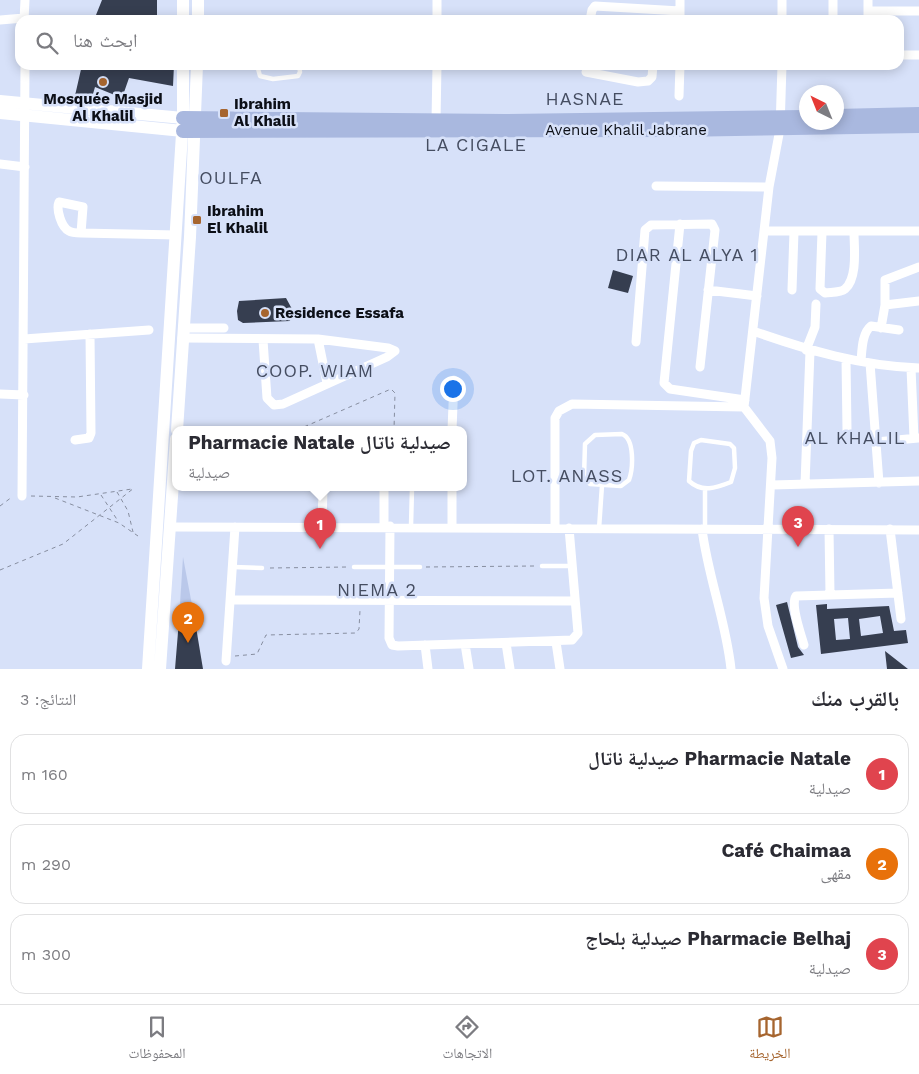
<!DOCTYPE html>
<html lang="ar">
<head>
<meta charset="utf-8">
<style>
  :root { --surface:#fff; --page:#f2f2f3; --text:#2b2b33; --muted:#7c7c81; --line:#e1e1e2; --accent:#a6652f }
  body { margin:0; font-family:"Work Sans","Noto Naskh Arabic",sans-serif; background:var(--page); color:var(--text); direction:rtl }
  .compass { position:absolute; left:799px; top:85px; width:45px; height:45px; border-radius:50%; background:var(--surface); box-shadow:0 2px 12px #0003; rotate:317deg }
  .you { position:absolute; left:452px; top:388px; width:18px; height:18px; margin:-12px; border:4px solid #fff; border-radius:50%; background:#1a73e8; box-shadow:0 0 0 8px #1a73e833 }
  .badge { display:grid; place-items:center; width:32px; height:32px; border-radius:50%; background:var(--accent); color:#fff; font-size:16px; font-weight:700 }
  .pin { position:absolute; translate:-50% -41px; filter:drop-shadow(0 1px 2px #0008) }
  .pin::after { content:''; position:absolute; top:26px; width:18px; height:15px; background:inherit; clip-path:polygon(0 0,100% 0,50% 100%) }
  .popup { position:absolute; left:172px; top:426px; width:295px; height:65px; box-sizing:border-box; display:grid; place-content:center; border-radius:10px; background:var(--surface); filter:drop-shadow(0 1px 4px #0005); font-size:16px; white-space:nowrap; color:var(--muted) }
  .popup b { font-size:19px; color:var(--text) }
  .popup::after { content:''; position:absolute; left:50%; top:100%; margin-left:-10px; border:10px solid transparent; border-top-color:var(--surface) }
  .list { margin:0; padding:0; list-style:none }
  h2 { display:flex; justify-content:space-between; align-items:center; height:65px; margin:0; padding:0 20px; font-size:21px }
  h2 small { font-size:16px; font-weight:400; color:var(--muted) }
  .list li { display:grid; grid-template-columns:32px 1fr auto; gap:15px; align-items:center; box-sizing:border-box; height:80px; margin:0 10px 10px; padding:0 10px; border:1px solid var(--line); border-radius:15px }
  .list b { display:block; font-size:19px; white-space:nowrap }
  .list p { margin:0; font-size:16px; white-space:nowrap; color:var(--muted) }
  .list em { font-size:16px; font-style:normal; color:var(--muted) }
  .icon { flex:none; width:28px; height:28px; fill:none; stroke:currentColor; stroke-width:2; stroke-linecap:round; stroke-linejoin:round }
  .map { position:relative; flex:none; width:919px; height:669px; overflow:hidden; direction:ltr }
  .search { position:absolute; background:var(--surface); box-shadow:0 2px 12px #0003; left:15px; right:15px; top:15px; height:55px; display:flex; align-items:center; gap:12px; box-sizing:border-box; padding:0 18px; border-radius:15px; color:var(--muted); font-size:19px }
  .sheet { height:335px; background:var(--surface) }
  nav { display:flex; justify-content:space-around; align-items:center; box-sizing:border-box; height:70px; border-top:1px solid var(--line); background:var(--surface); font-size:14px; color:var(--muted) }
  nav a { display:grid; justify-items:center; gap:2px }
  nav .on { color:var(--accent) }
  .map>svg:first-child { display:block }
</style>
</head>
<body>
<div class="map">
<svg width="919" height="669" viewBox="0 0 919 669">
  <rect width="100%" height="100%" fill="#d7e1f9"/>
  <path fill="#bac8ea" d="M183 557 195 621 179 620Z"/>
  <path fill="#363e50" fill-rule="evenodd" d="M102 0H157V20H94Z
    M82 65H174L173 86 129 78 122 98 95 87 91 101 74 100Z
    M613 270 633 276 628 293 608 288Z
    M286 298 292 309 290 321 243 323 238 320 237 311 239 301Z
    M787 602 798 647 804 655 791 658 776 605Z
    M827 604V609L889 606 894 631 906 630 908 643 821 654 816 605ZM880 616 883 633 861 636 859 619ZM848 618 850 639 836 640 834 619Z
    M179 620 195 621 203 669H175Z
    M885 651 908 669H887Z"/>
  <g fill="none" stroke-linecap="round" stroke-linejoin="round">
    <path stroke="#878ea0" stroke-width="1" stroke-dasharray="4 4" stroke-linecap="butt" d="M297 430 391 389 395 393 394 430
      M312 430V424
      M117 492 128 511 133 532
      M101 495 118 521
      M31 496 77 497 132 489
      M55 498 119 523 138 536
      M0 506 12 497
      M426 567 534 566
      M270 568 348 567
      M0 570 63 544 134 488
      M235 656 257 654 266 635 356 633 359 629 360 610"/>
    <path stroke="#fff" stroke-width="4.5" d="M257 65 260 76 273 79 298 76 300 72 299 65
      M622 434C635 439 633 469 629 480L621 486 590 484 584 477 585 444 595 435Z
      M701 440 730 444 734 448 735 468 731 482C716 488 702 493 689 481L691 451 694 443Z
      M411 526 412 488
      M599 529 602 485
      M705 529V489
      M542 566H572
      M233 567 262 568
      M354 567H420"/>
    <path stroke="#fff" stroke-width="9" d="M437 0V20
      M680 0V20
      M868 11H919
      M0 20 24 18
      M24 20 25 0
      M590 20 592 10 595 6 680 11
      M782 20V0
      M833 20V0
      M868 20V0
      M899 55H919
      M586 72 638 82 648 81 652 77 653 65
      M679 96 680 65
      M436 121 437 65
      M0 164 25 167
      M656 186 769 187
      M680 224 664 383 670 389 745 400
      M765 231H919
      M822 232 820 289 825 293C831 292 840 293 845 289 858 278 854 247 854 232
      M81 233 83 207 59 202C56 209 61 227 69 231 72 233 77 233 81 233L176 235
      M708 290 757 296
      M792 290 794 232
      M885 305 919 301
      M183 328H224
      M881 328 885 305V280L919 267
      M753 331C807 350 861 366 919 368
      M182 338 318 339 388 348 395 351 387 357 283 404 274 405 267 398 263 340
      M24 339 149 330
      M318 339 327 383
      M636 342 645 230 651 225 712 224 715 230 700 367
      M806 350 815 327 816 304
      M846 359 847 430
      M861 361C862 350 862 333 871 326L899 330
      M870 363 879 483
      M911 368 914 438
      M0 394 24 395
      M744 407 769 187 780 129 782 65
      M452 430 454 380
      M75 440 89 438 91 433 90 334
      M876 442 918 438
      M805 484 810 351
      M772 485 919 481
      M384 488V526
      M452 488V527
      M22 496 25 65
      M390 526 389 638 392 645 398 646 572 640 578 633 569 528
      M171 527 919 530
      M322 527 323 488
      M555 528V418L559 411 572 404 744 407 770 441 772 458 764 598 768 626 783 669
      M702 529C708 577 726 621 731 669
      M829 529 830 594
      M890 529 901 619
      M231 600 575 601
      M556 642 560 669
      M506 643 510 669
      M465 644 469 669
      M425 645 428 669
      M804 645C801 634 790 605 796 596L898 593
      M226 661 235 527"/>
    <path stroke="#fff" stroke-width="12" d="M183 0V20
      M198 20V0
      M0 101 183 118
      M0 113 183 131
      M177 430 190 237 197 65
      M148 669 183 118V65
      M160 669 176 439"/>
    <path stroke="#a9b8df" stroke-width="14" d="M836 116 919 114
      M183 118 504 121 806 117
      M183 131 677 130 919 126"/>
  </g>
  <g fill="#a6652f" stroke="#d7e1f9" stroke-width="2">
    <circle cx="103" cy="82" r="5"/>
    <rect x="219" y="108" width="10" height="10" rx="2.5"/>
    <rect x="192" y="215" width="10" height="10" rx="2.5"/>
    <circle cx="265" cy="313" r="5"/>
  </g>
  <g text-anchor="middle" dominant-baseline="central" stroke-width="5" stroke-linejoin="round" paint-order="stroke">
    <g font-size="15" font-weight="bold" fill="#0c0f17" stroke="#d7e1f9" text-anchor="start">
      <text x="103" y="99" text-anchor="middle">Mosquée Masjid<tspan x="103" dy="17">Al Khalil</tspan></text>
      <text x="234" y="104">Ibrahim<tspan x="234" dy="17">Al Khalil</tspan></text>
      <text x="207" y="211">Ibrahim<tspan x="207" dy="17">El Khalil</tspan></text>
      <text x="275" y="313">Residence Essafa</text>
    </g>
    <g font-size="15" fill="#0c0f17" stroke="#d7e1f9">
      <text x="626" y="130">Avenue Khalil Jabrane</text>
    </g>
    <g font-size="18" letter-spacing="1" fill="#454d61" stroke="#d7e1f9">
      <text x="585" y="98">HASNAE</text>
      <text x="476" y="144">LA CIGALE</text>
      <text x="231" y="177">OULFA</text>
      <text x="687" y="254">DIAR AL ALYA 1</text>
      <text x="315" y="370">COOP. WIAM</text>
      <text x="855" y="437">AL KHALIL</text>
      <text x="567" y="475">LOT. ANASS</text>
      <text x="377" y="589">NIEMA 2</text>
    </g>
  </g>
</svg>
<svg class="compass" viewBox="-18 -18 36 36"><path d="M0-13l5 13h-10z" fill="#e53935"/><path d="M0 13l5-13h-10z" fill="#7c7c81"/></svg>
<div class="you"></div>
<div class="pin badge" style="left:320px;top:549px;background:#e0444e">1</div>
<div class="popup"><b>Pharmacie Natale صيدلية ناتال</b>صيدلية</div>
<div class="pin badge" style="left:188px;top:643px;background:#e8710a">2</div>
<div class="pin badge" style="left:798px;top:547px;background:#e0444e">3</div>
<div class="search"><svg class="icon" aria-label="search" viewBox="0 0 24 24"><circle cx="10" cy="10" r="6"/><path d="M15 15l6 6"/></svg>ابحث هنا</div>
</div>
<section class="sheet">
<h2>بالقرب منك<small>النتائج: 3</small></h2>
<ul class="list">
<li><span class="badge" style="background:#e0444e">1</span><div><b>Pharmacie Natale صيدلية ناتال</b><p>صيدلية</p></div><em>160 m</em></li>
<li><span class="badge" style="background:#e8710a">2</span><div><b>Café Chaimaa</b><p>مقهى</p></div><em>290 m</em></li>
<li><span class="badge" style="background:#e0444e">3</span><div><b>Pharmacie Belhaj صيدلية بلحاج</b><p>صيدلية</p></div><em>300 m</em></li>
</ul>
</section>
<nav>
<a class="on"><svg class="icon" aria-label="map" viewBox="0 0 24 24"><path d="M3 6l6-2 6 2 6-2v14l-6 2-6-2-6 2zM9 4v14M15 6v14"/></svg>الخريطة</a>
<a><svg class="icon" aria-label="directions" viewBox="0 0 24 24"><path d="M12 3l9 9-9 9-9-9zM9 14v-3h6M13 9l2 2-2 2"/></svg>الاتجاهات</a>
<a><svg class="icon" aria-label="saved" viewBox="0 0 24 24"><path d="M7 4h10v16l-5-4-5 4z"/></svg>المحفوظات</a>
</nav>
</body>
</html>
